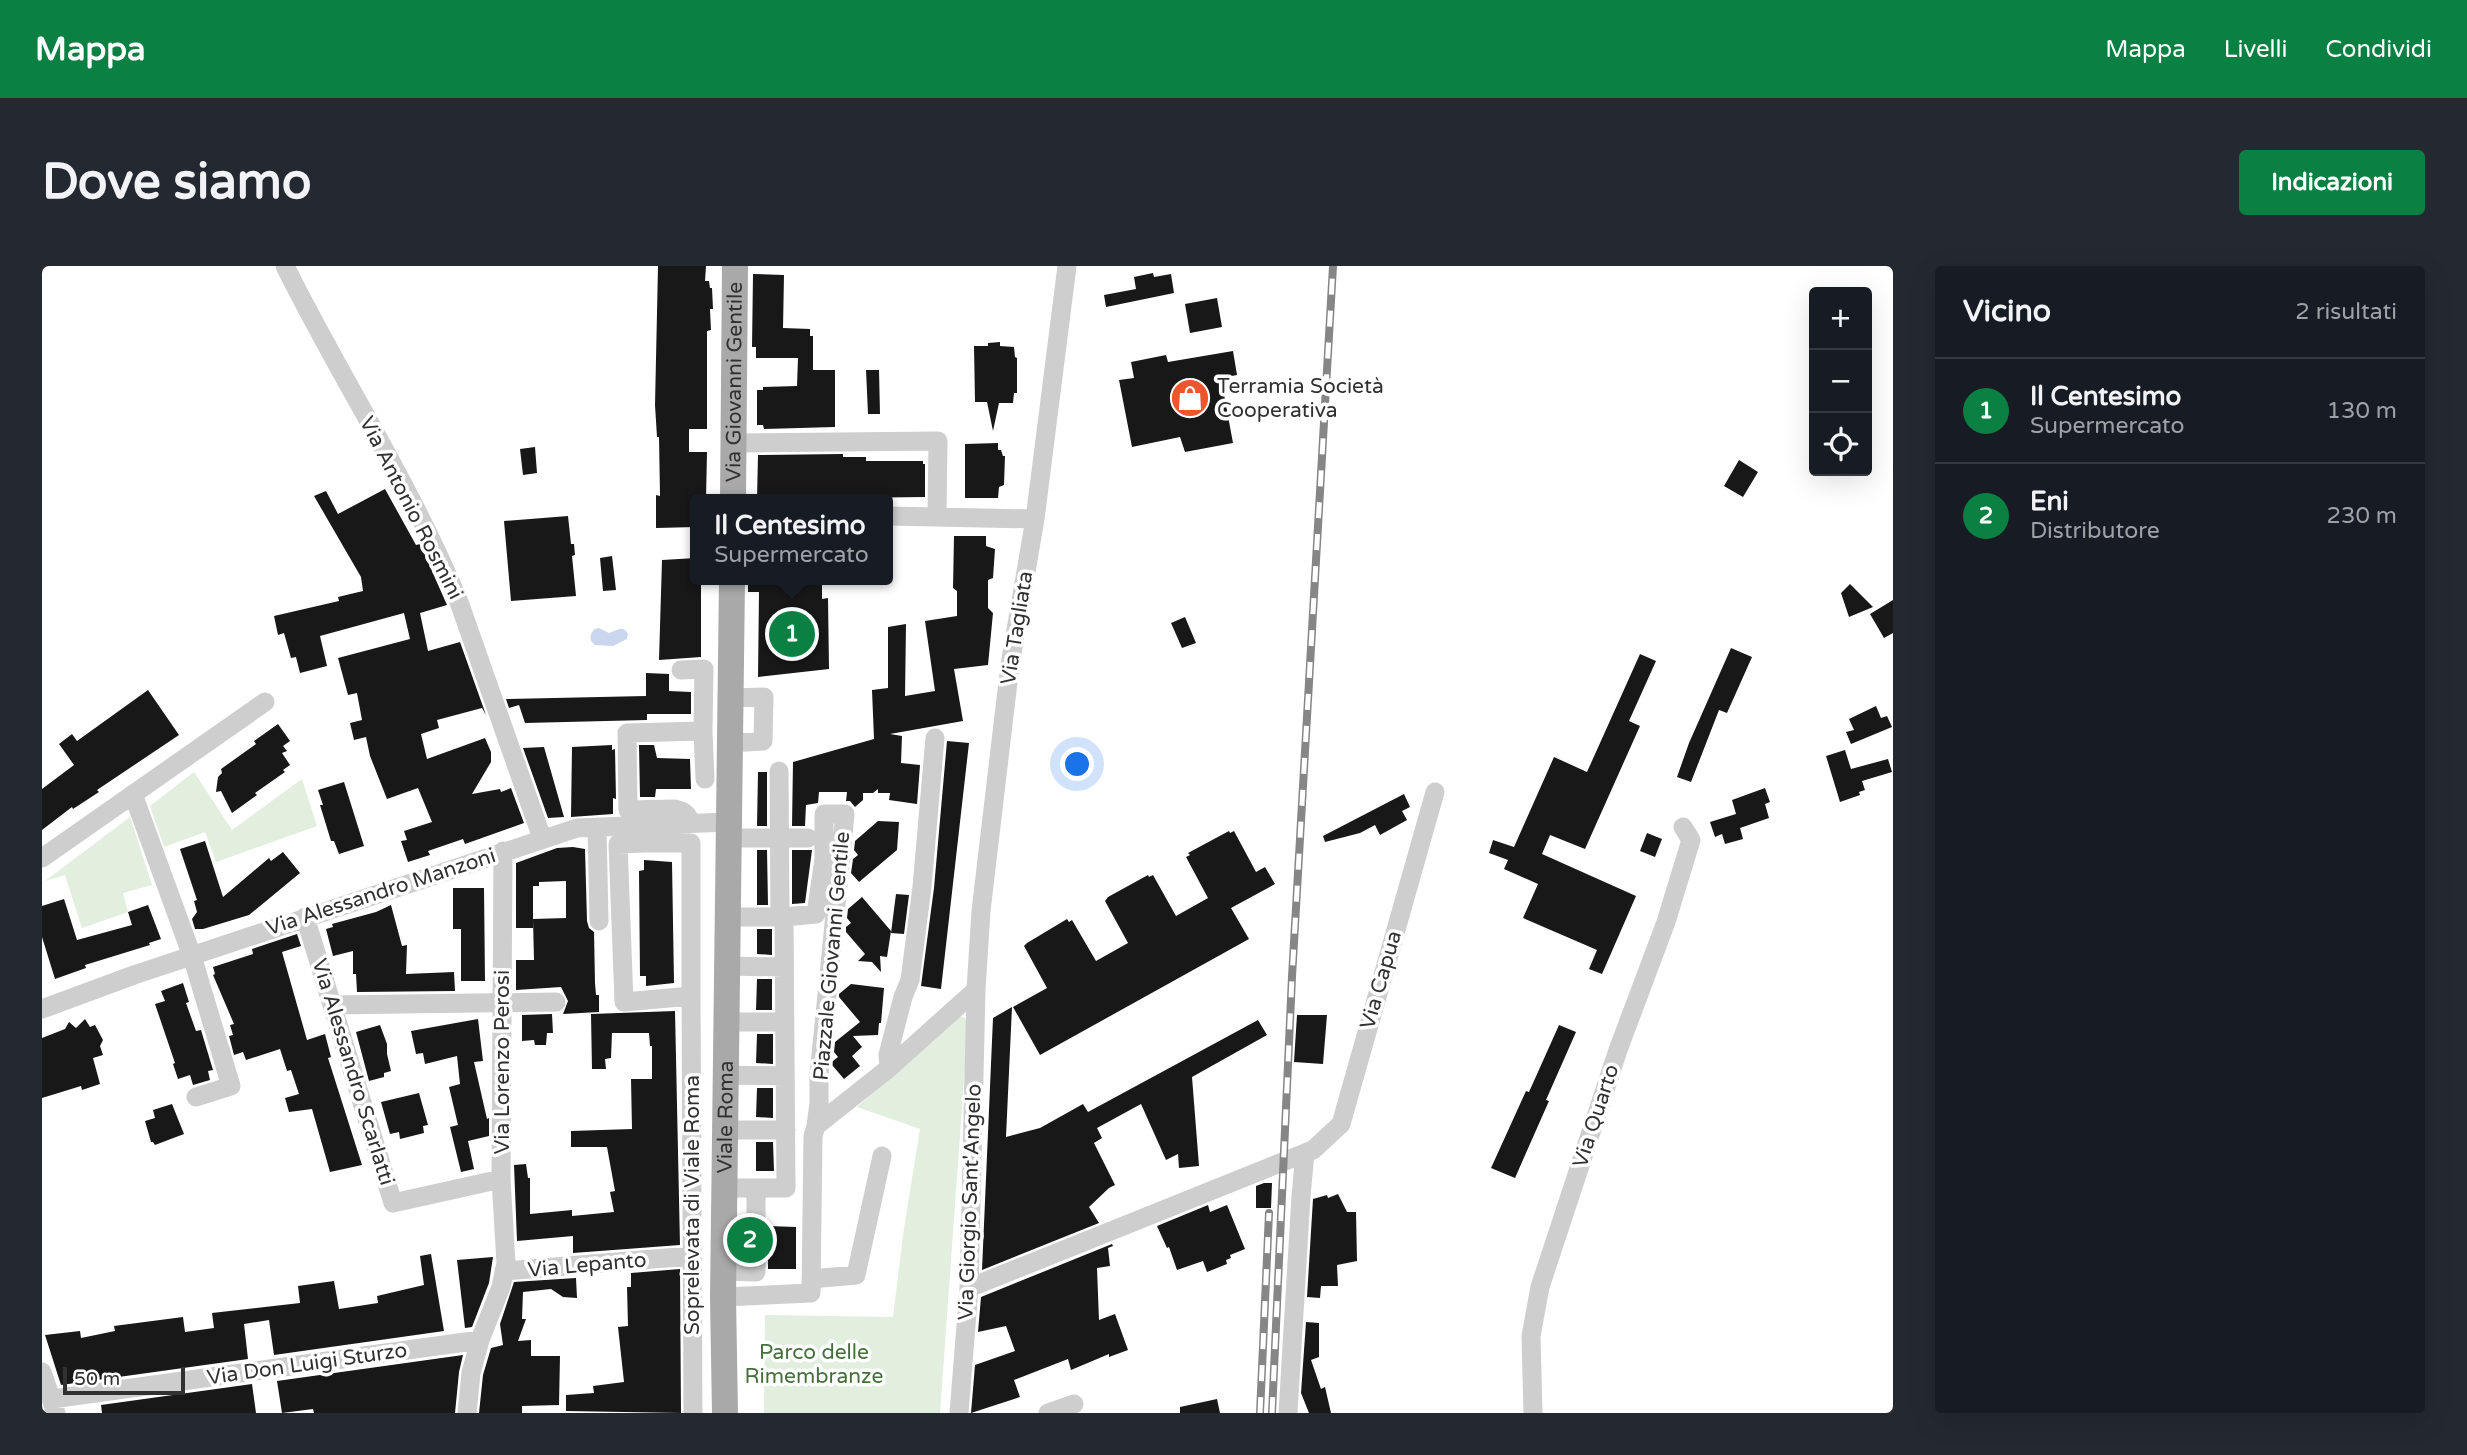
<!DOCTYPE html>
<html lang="it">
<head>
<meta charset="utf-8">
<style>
  :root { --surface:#171b24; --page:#242831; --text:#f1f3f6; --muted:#9ea1a6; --line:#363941; --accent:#0b8043 }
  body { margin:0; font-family:"Varela Round",sans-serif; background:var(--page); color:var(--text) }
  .controls { position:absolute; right:21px; top:21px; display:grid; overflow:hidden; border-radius:7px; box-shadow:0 7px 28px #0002 }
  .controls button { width:63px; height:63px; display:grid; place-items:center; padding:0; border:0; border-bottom:2px solid var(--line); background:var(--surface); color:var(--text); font:35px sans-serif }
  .scale { position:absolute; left:21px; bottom:18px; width:122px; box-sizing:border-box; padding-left:7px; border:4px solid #313131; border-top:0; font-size:19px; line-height:24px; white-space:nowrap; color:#313131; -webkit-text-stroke:5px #fff; paint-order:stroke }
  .you { position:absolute; left:1036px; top:499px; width:24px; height:24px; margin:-18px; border:5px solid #fff; border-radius:50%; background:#1a73e8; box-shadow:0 0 0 10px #1a73e833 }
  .badge { display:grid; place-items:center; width:46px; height:46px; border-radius:50%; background:var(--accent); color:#fff; font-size:23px; font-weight:700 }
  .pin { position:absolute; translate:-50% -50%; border:4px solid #fff; box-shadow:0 2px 7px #0006 }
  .popup { position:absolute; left:648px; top:228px; width:203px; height:91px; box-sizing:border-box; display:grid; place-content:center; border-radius:7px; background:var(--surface); filter:drop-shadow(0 2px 5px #0005); font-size:23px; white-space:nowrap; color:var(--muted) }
  .popup b { font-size:26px; color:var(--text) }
  .popup::after { content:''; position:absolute; left:50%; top:100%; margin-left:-14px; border:14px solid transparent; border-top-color:var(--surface) }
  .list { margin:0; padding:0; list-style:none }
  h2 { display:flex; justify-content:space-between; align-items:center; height:91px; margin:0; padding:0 28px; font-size:30px }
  h2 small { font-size:23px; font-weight:400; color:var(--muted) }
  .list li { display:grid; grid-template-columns:46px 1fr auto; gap:21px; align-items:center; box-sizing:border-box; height:105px; padding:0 28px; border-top:2px solid var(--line) }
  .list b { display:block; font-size:26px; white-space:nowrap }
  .list p { margin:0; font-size:23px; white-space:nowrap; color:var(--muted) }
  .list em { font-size:23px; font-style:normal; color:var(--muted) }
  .icon { flex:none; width:38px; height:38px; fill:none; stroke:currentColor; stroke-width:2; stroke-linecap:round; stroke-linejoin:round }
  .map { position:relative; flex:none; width:1851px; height:1147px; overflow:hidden; border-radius:7px }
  header { display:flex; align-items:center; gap:42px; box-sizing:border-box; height:98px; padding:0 35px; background:var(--accent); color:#fff }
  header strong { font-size:33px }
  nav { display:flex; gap:38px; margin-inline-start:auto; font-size:24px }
  .intro { display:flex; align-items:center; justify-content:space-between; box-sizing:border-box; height:168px; padding:0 42px }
  h1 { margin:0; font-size:49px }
  .button { padding:18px 32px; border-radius:7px; background:var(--accent); color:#fff; font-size:24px; font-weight:700 }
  main { display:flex; gap:42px; padding:0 42px }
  aside { flex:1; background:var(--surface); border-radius:7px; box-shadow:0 7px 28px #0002 }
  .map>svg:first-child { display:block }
</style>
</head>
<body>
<header>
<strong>Mappa</strong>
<nav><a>Mappa</a><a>Livelli</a><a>Condividi</a></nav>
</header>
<div class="intro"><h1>Dove siamo</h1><a class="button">Indicazioni</a></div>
<main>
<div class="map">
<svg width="1851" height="1147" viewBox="0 0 1851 1147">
  <rect width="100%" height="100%" fill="#fff"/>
  <path fill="#e2eede" d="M152 506 190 564 260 513 275 560 174 596 163 566 122 581 108 540Z
    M88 551 110 619 81 627 86 646 40 662 23 609 3 615Z
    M918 750 923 752 926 758 898 1147H722L723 1049 851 1051 862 962 878 863 815 841Z"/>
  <path fill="#cad6ee" d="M557 362 567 367C574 365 581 358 586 368L585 373 571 380 553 379C547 375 547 368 553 363Z"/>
  <path fill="#181818" d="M616 0H664L663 15H667L668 22H670L671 43H668L669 64 665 65V163H647V186H665L664 233H654V261L614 262V229L618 230 617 171H615L613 139Z
    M1111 7 1112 11 1129 8 1132 27 1064 41 1062 29 1094 23 1092 11Z
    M711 8 742 9 741 62 768 63V70H771V104H793V161L722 163 721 159H715V124H721V121L755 120 756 92H714V81H710Z
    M1175 32 1180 61 1148 67 1143 38Z
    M958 76V80L972 81 973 91 975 92V127H972L971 137H957L951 165 945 136H933L932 80H946V77Z
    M1191 85 1195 109 1179 112 1191 177 1143 186 1138 171 1090 181 1077 114 1092 112 1089 96 1124 89 1126 96Z
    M824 104H837L838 148H826Z
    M956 177V184H959L961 190H963L962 219 957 221 956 232H923V178Z
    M493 181 495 207 481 209 478 183Z
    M801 188V191H824V195H881V198H883V231L715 233 716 189Z
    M1697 194 1716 206 1701 231 1682 220Z
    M343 223 374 279 378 278 405 339 378 347 386 385 418 376 444 449 440 442 395 454 397 462 379 468 385 493 443 472 449 486V496L430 528 458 523 459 526 469 522 482 557 423 578 421 573 386 585 388 589 366 596 359 575 365 574 362 565 390 556 376 522 345 533 328 490 324 471 312 474 308 457 320 454 315 427 306 429 296 392 368 373 362 347 278 370 285 400 258 407 254 391 249 392 242 367 236 369 232 350 297 335 296 331 321 325 319 311 272 230 284 225 296 248Z
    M526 250 529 278H532L533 289 530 290 534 330 469 335 462 255Z
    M912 270H944V280L953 283 951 312 946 314V342L951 347 946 399 912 403 921 455 848 468 860 470 859 497 878 499 875 538 847 534 848 527H836V523L831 527H821V534L813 541 808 535H804L805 526H777L776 537 764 539 763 560H750L751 496 832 473 830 424 846 422V361L864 358 863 430 893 425 883 355 915 350V325L911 322Z
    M570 290 574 324 561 325 558 292Z
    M654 292V314H659V391L617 394 620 294Z
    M706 314H780V333L786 332 787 403 716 411 717 326H706Z
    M1808 318 1831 341 1807 351 1799 327Z
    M1851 334V367L1842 372 1828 348Z
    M1143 351 1154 377 1140 382 1129 357Z
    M1689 382 1710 391 1685 447 1677 444 1649 516 1635 511 1647 477Z
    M1598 388 1614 395 1587 455 1598 460 1543 583 1508 569 1500 588 1594 630 1560 708 1547 703 1555 684 1481 652 1496 618 1462 603 1466 594 1447 587 1451 574 1472 581 1512 491 1545 506Z
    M604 407 627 408V425L649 426V448H605V454L483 457 477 439 467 442 464 433 604 430Z
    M106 424 137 469 55 524 57 526 31 543 30 541 0 564V523L32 499 17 478 30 468 35 475Z
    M1834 440 1839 452 1845 450 1850 461 1809 478 1804 466 1812 464 1807 453Z
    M236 458 248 475 241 480 245 485 240 487 248 499 241 504 243 506 213 527 215 529 190 547 179 525 174 526 176 511 180 507 179 503 214 478 212 475Z
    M905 475 927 477 899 723 879 720 892 622Z
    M570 479V484L573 483 574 533 571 532V548L529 551 530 481Z
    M597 479H612L615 492 648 493 649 523H614L613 531H598Z
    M502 481 522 551 506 552 481 482Z
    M1803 484 1809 503 1846 493 1850 506 1820 515 1823 524 1817 526 1818 529 1798 536 1784 490Z
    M716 506H725V560H715Z
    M302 516 322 580 297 588 292 575H289L278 539H281L276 524Z
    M1723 522 1728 536 1723 538 1727 552 1698 562 1701 573 1683 578 1680 568 1673 571 1668 556 1694 548 1690 534Z
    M1362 528 1368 541 1360 545 1365 554 1338 569 1333 559 1318 567 1283 576 1281 570Z
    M836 555 857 556 855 584 817 616 809 607 811 593 816 589 812 584 813 575Z
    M1187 565 1188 567 1192 565 1214 606 1223 601 1233 618 1189 642 1207 673 998 789 971 741 1005 722 982 680 985 677 1025 653 1027 656 1030 654 1054 695 1086 677 1063 635 1066 631 1106 609 1107 611 1111 609 1134 650 1166 632 1144 591 1148 589 1146 587Z
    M1605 567 1620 573 1613 591 1598 585Z
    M163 575 181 631 227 592 229 595 241 586 258 607 207 649 161 663H153L150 653 155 646 152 635 155 634 138 583Z
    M531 581 543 583 545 655 547 662 552 666 553 717 554 729H557V746L521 748 526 735 519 721 474 724V694H492L491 653 524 652V615L497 616V620H491V662H474V597L515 582Z
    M715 584H725L726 639H715Z
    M750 584H770L763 637 750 638Z
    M602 594 630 596 632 717 604 720V710H598L597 605 602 604Z
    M411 622H442L443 715H419V663H411Z
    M854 628 867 629 862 668 849 667Z
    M820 631 849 665 845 691 838 690 839 706 830 696 816 695 823 688 804 666V661L809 657 805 652 806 643Z
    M22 633 35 674 90 659 86 646 106 639 119 673 107 677 108 679 43 699 44 702 13 713 0 671V640Z
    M349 639 360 680 365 679 364 708 412 706 413 725 315 726 314 708H311V685L291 690 284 663 291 661 290 658 334 646Z
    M715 663H730V689L715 688Z
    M255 668 259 680 240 686 265 774 283 768 289 791 286 792 320 899 288 906 270 843 247 846 243 832 257 828 249 804 245 805 238 783 204 794 201 786 192 789 187 770 191 769 188 759 192 758 171 709 173 708 171 701 211 688 210 683Z
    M715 713H730V744H714Z
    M141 717 147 736 144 737 154 765 159 764 171 804 166 805 168 814 151 819 148 809 136 813 131 798 133 797 113 738 123 735 119 725Z
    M809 718 842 722 839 757H837L836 769 811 770 820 781 810 790 818 800 802 813 790 799 791 795 796 791 792 786 793 776 818 756 797 731V728Z
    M970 741 964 871 998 862 1041 838 1046 846 1216 754 1225 769 1150 811 1157 900 1137 902 1136 888 1124 894 1099 838 1055 862 1060 872 1052 877 1073 919 1067 922 1047 941 1057 957 940 1004 951 752Z
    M633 745 638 979 531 987V970L475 975 472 899 484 898 486 912H488V948L530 944V950L572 946 568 926 573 925 565 881H529V865L590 863 589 813H610V780H608L607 767H570L569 792 563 793 564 803H550L549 748Z
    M510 748 511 767H505L504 779H493L492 774 480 775V749Z
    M1255 749H1285L1281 798 1252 796Z
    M43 753 48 761 53 759 61 774 58 780 61 789 51 792 58 818 40 824 39 820 0 832V772L23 763 27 756 34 762Z
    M436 753 441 795 432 796 445 853 447 852V870L426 875 432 903 419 906 408 861 416 859 407 821 418 818 415 790 383 798 381 787 374 788 369 765Z
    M338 759 345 778V788L349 805 342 807V811L327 815 314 766Z
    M1517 759 1534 766 1504 834 1507 835 1473 912 1449 902 1484 825 1487 826Z
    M715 768H731V798L714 797Z
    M715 822H731V852L714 851Z
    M377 827 386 859 381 860 382 867 358 873 357 866 348 868 339 836Z
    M130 838 142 868 113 879 111 876H109L103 855 113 852 111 844Z
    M714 876H731L732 905H714Z
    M1222 917H1230L1229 942H1214V920Z
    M1296 928 1305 946H1314L1315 995 1295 999 1296 1020H1279L1278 1032 1265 1031 1271 933 1285 929 1286 932Z
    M1166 939 1168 946 1185 939 1203 983 1188 989 1189 992 1184 994 1185 998 1165 1006 1161 995 1135 1004 1127 981 1125 982 1115 960Z
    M726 960 754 961V1003H726Z
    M1070 978 1071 980 1066 982 1068 1000 1055 1002 1057 1054 1073 1048 1086 1084 1067 1091V1088L1029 1104 1026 1093 972 1114 978 1131 929 1147 933 1099 973 1085 964 1060 936 1066 939 1031Z
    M389 988 402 1065 232 1089 227 1054 202 1058 206 1093 19 1119 3 1069 38 1065 39 1072 73 1065 72 1060 141 1051 143 1066 172 1062 170 1047 258 1037 256 1020 292 1015 297 1043 336 1037 335 1030 382 1019 378 990Z
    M451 991 447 1017 430 1061 423 1062 415 994Z
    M638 1003 639 1147 524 1145V1129L552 1127 551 1120 582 1116 576 1061 586 1060 585 1021H589V1007Z
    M534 1012 535 1032 521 1031 509 1023 481 1026 480 1053H484L476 1075 489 1074V1090H518L517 1139 480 1140V1147H437L441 1109 449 1082 461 1079 458 1058 472 1016Z
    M1264 1056 1277 1057V1091L1269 1094 1279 1123 1283 1121 1289 1147H1267L1259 1127Z
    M421 1089 417 1106 413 1147H272L271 1143 240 1147 235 1115Z
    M210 1118 214 1147H60L59 1139Z
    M1175 1133 1178 1147H1138V1141Z"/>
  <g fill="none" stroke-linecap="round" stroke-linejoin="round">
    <path stroke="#cecece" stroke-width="19" d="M243 0C299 113 369 219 417 336L500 572
      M691 177 896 175 895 250
      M846 250 993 253
      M639 404 662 403 661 465 585 467 586 544 633 543C642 545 646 548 649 557
      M661 465 663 513
      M687 477 721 475 722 431 688 432
      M737 505 738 651
      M91 528 150 690 189 820 154 831
      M555 561 557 655
      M687 572H766
      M603 577 576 578 582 736 649 730V577H603L604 559
      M0 592 223 436
      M263 651 351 937 459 913
      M685 651H742L774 648 782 593V548H803L777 809V837L774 860
      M685 700 742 701
      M649 730 651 1147
      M290 739 514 736
      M0 743 92 709 535 562 687 556
      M684 756H743
      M847 802 846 789 861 731 868 714 880 621 893 472
      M683 809 743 810
      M683 864H744
      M682 922H744L742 651
      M462 1005 649 990
      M681 1005 714 1006V922
      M769 1013 814 1009 840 890
      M927 1022 1263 887 1271 884 1299 858 1393 526
      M681 1031 769 1027 771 870 774 860 847 802 934 724
      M0 1106 14 1147
      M10 1133 438 1074
      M425 1147 429 1107 438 1074 459 1021 464 997 459 913 461 585
      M917 1147 927 1022 934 724 939 645 968 399 993 253 1025 0
      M1006 1147 1032 1138
      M1246 1147 1259 930 1263 887
      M1491 1147 1489 1070 1498 1021 1576 784 1624 656 1649 574 1641 561"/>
    <g stroke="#a9a9a9" stroke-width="26">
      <path id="s1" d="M691 233 693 0"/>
      <path id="s2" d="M683 1147 681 1031 690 314"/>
    </g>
    <g stroke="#868686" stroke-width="8">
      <path id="rail" d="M1218 1147 1227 947
        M1230 1147 1250 711 1291 0"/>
    </g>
    <use href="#rail" stroke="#fff" stroke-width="5" stroke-dasharray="16" stroke-linecap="butt"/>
  </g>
  <defs>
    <g id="shop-disc" transform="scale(2.0125)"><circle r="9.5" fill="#ed562d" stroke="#fff"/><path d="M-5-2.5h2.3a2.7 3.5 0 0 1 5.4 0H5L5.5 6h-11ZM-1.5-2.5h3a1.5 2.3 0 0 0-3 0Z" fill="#fff"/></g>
  </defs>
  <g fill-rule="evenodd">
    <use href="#shop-disc" x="1148" y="132"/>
  </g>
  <g text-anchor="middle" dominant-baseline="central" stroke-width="7" stroke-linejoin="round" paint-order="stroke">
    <g font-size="21" fill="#313131" stroke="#fff">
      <text stroke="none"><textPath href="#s1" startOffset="117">Via Giovanni Gentile</textPath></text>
      <text transform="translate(369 242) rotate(63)">Via Antonio Rosmini</text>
      <text transform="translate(975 362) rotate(-81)">Via Tagliata</text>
      <text transform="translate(339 626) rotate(-18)">Via Alessandro Manzoni</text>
      <text transform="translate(790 690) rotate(-85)">Piazzale Giovanni Gentile</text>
      <text transform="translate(1339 714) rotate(-74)">Via Capua</text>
      <text transform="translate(460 796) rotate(-90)">Via Lorenzo Perosi</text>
      <text transform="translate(311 806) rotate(73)">Via Alessandro Scarlatti</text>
      <text transform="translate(1554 850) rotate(-72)">Via Quarto</text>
      <text stroke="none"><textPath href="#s2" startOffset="296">Viale Roma</textPath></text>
      <text transform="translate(928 936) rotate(-88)">Via Giorgio Sant'Angelo</text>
      <text transform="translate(650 939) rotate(-90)">Soprelevata di Viale Roma</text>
      <text transform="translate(545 999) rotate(-5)">Via Lepanto</text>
      <text transform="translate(265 1098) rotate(-8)">Via Don Luigi Sturzo</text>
    </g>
    <g font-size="21" fill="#313131" stroke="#fff" text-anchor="start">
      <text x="1175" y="120">Terramia Società<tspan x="1175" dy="24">Cooperativa</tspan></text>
    </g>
    <g font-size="21" fill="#456f3b" stroke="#fff">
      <text x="772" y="1086">Parco delle<tspan x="772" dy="24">Rimembranze</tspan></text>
    </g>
  </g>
</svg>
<div class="controls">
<button>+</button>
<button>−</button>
<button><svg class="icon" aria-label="locate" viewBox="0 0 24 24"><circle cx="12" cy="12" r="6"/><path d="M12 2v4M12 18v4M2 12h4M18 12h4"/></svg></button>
</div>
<div class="scale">50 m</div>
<div class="you"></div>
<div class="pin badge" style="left:750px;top:368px">1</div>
<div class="popup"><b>Il Centesimo</b>Supermercato</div>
<div class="pin badge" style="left:708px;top:974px">2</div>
</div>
<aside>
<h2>Vicino<small>2 risultati</small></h2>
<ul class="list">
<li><span class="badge">1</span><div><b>Il Centesimo</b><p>Supermercato</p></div><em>130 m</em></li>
<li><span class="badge">2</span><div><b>Eni</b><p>Distributore</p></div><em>230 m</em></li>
</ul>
</aside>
</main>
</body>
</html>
